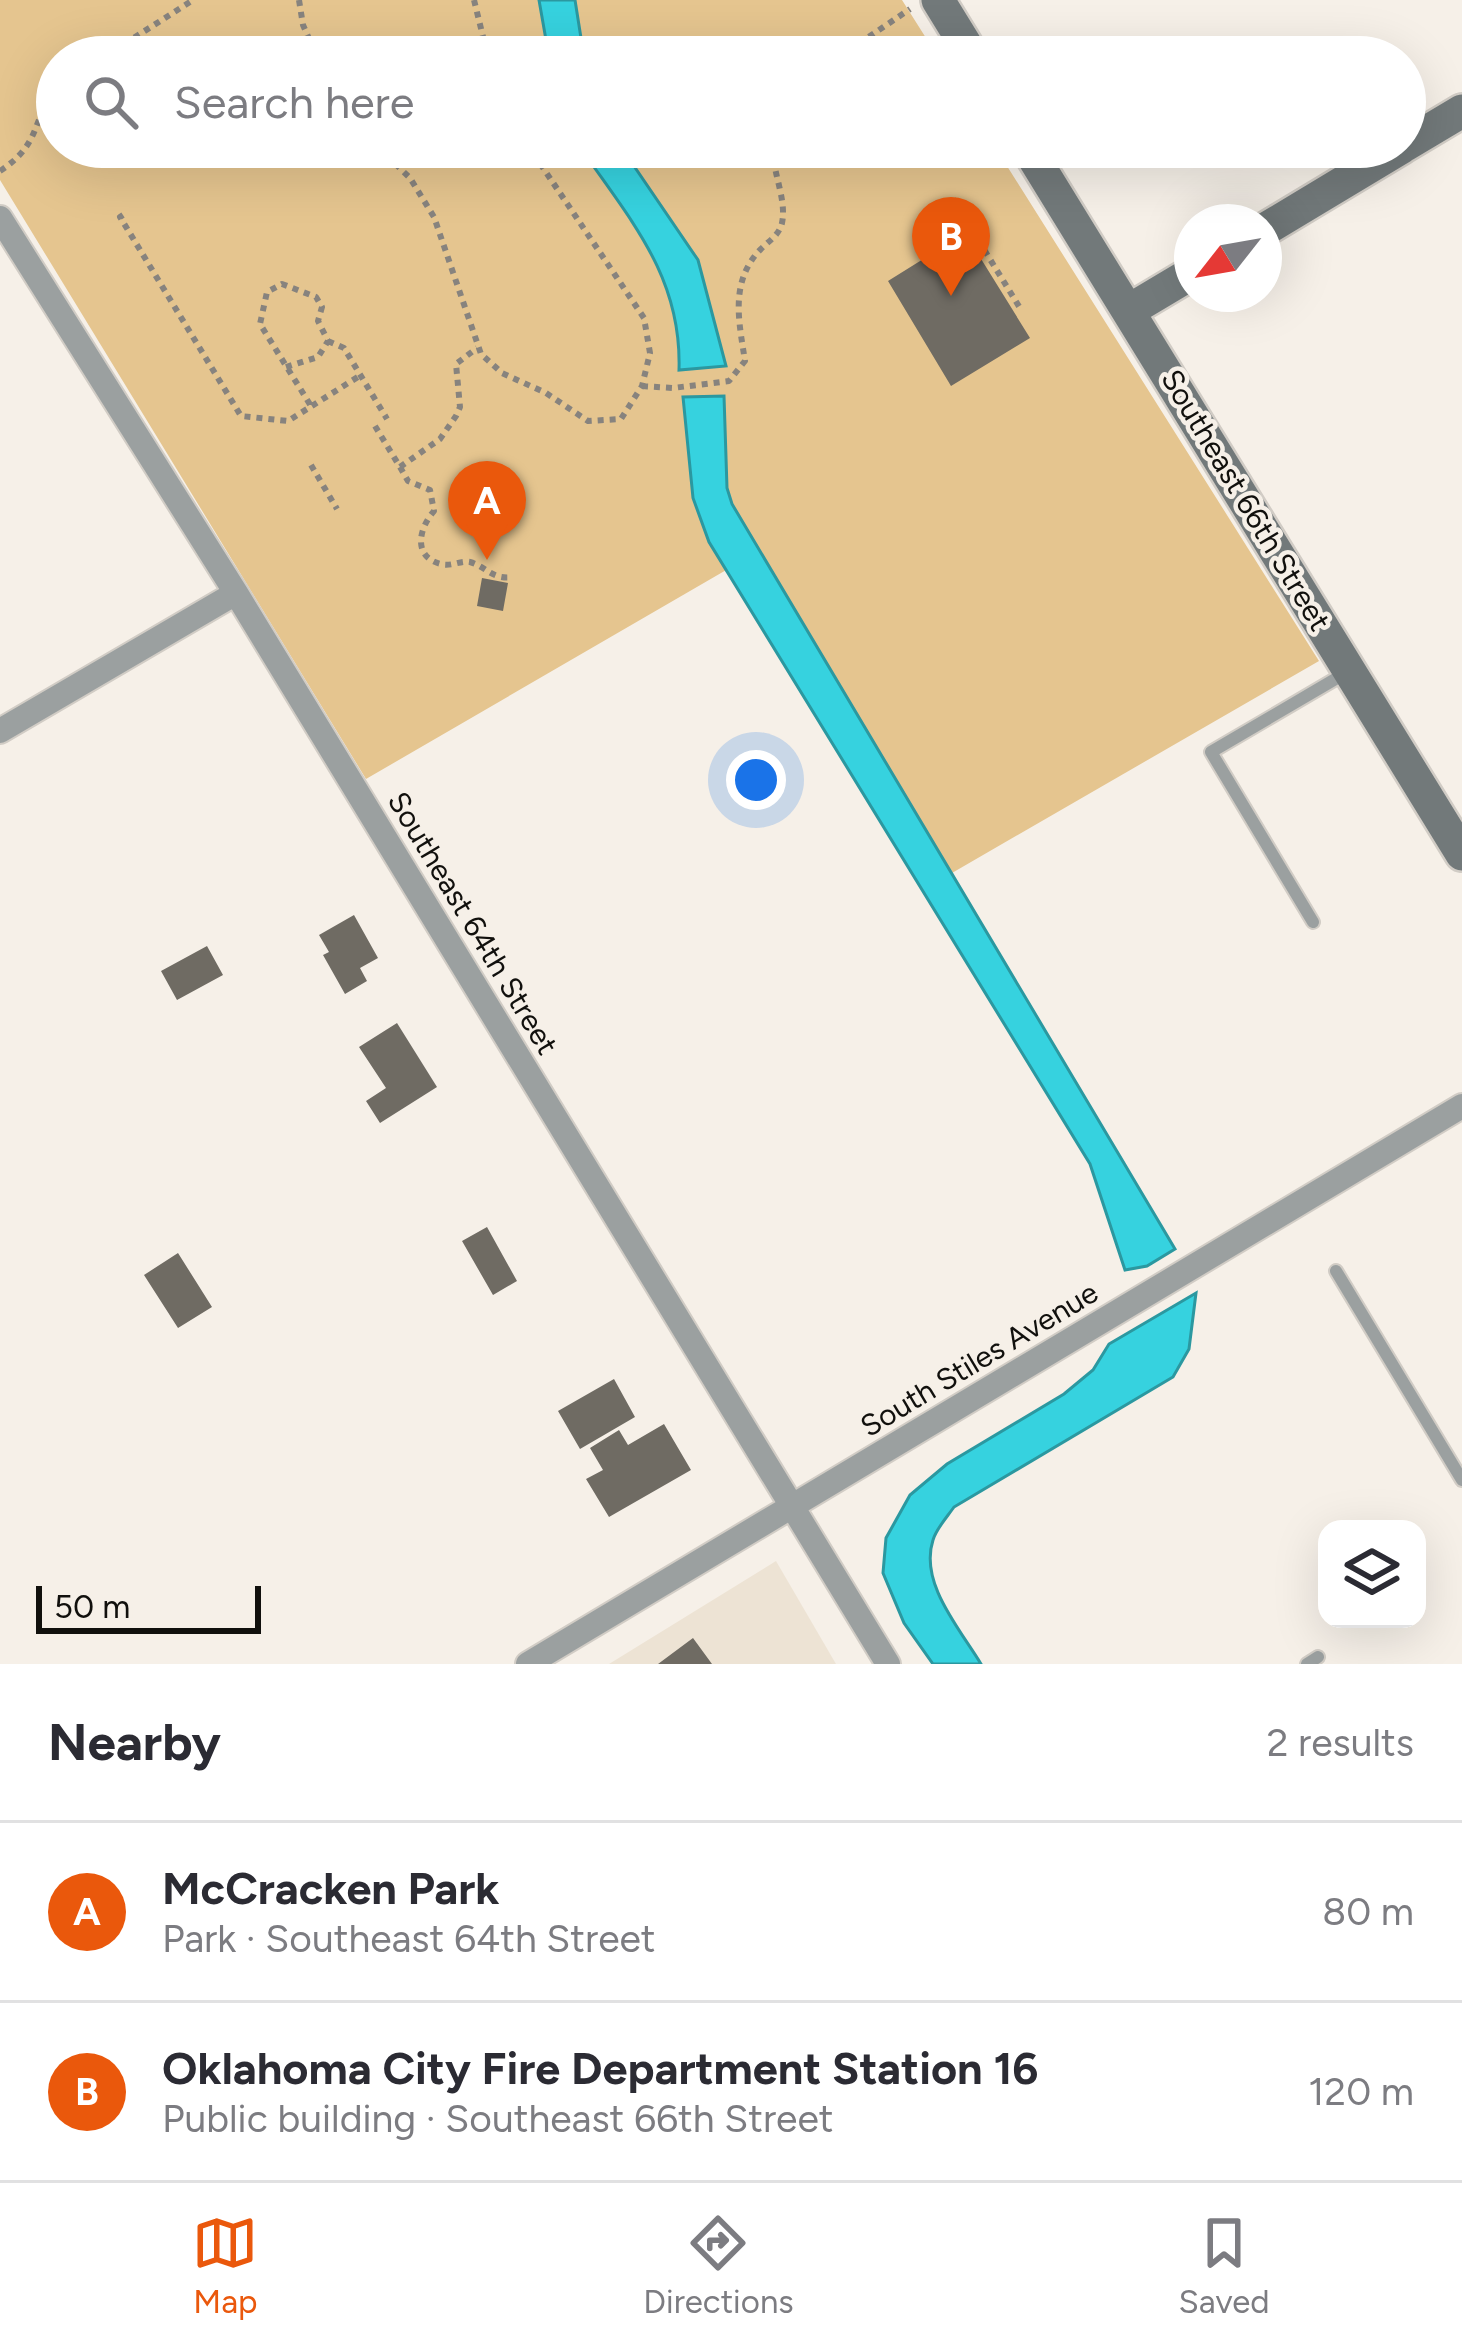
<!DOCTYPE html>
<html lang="en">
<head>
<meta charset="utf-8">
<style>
  :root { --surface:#fff; --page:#f2f2f3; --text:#2b2b33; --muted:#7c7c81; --line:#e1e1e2; --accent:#ea580c }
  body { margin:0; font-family:Figtree,sans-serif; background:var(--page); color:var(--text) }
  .controls { position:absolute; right:36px; bottom:36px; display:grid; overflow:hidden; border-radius:24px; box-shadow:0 12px 48px #0002 }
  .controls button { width:108px; height:108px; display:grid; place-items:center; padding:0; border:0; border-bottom:3px solid var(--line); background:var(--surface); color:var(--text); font:60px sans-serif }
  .compass { position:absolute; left:1174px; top:204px; width:108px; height:108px; border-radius:50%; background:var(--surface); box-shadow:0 12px 48px #0002; rotate:239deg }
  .scale { position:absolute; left:36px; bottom:30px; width:225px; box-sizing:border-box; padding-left:12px; border:6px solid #11100d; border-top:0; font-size:33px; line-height:42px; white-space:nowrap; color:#11100d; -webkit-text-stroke:9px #f6f0e8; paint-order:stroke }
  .you { position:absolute; left:756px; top:780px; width:42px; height:42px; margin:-30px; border:9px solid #fff; border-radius:50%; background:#1a73e8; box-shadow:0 0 0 18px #1a73e833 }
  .badge { display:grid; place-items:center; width:78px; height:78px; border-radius:50%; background:var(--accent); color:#fff; font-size:39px; font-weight:700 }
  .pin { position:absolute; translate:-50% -99px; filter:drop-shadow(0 3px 6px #0008) }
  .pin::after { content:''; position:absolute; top:63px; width:42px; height:36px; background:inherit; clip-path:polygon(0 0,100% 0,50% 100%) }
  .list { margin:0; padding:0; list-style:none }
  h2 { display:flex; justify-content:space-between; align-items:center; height:156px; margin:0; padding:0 48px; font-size:51px }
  h2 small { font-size:39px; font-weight:400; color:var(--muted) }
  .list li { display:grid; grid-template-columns:78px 1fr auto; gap:36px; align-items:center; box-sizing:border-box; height:180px; padding:0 48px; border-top:3px solid var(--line) }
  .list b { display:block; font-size:45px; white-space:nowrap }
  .list p { margin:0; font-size:39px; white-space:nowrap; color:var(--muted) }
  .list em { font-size:39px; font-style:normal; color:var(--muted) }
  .icon { flex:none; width:66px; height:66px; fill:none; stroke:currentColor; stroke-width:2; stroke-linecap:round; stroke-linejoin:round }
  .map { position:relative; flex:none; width:1462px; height:1664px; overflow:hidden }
  .search { position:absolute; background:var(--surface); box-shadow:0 12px 48px #0002; left:36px; right:36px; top:36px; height:132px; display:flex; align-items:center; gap:30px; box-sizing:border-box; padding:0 42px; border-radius:66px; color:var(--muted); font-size:45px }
  .sheet { height:516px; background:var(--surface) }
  nav { display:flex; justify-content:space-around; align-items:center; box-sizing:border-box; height:168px; border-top:3px solid var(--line); background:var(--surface); font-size:33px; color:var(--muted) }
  nav a { display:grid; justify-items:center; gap:6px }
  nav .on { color:var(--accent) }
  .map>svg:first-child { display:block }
</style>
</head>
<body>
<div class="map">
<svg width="1462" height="1664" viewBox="0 0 1462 1664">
  <rect width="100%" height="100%" fill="#f6f0e8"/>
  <path fill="#ede3d4" d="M776 1561 836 1664H609Z"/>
  <path fill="#e5c58f" d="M0 0H902L938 57H57V147H995L1319 661 952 873 759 551 366 779 0 180Z"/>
  <path fill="#36d2df" stroke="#2b98a0" stroke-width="3" d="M539 0H575L584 57H549Z
    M580 147H621L698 260 726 366 679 370C682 276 630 220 580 147Z
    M724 396 727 488 732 504 1175 1249 1147 1266 1125 1270 1090 1164 709 542 693 498 683 397Z
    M1196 1293 1189 1349 1173 1377 954 1507C947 1517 936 1529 933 1540 919 1583 960 1629 981 1664H933L904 1623 883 1573 886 1538 910 1495 947 1464 1064 1394 1093 1370 1109 1344Z"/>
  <path fill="#6f6b63" d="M965 233 1030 338 951 386 888 281Z
    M482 578 508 583 503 611 477 606Z
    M354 915 378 958 360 968 367 981 345 994 323 955 329 952 319 935Z
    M207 946 223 975 177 1000 161 971Z
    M397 1023 437 1087 380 1123 366 1101 386 1088 359 1047Z
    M487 1227 517 1281 493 1295 462 1241Z
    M178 1253 212 1307 178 1328 144 1275Z
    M614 1379 635 1417 580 1449 558 1411Z
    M664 1424 691 1470 609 1517 586 1479 603 1470 590 1448 619 1430 628 1445Z
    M693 1638 712 1664H658Z"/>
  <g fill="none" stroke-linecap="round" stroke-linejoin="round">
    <g stroke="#d1ccc5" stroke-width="16">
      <path id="lane" d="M1313 922 1211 752 1349 671
        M1336 1271 1462 1480
        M1307 1664 1318 1657"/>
    </g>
    <g stroke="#d1ccc5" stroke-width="28">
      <path id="street" d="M0 218 236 593 888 1664
        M0 731 236 593
        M528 1664 1462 1106"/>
    </g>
    <g stroke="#d1ccc5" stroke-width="38">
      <path id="secondary" d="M938 0 973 57
        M1405 145 1462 111
        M1027 147 1462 854
        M1264 230 1402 147
        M1130 310 1192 273"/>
    </g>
    <path stroke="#87837e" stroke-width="6" stroke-dasharray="6 6" stroke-linecap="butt" d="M299 0 303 25 317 57
      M474 0 488 57
      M104 57 193 0
      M839 57 910 9
      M378 147 410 178 434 217 481 354 502 373 546 393 588 421 621 419 642 386 650 353 644 318 529 147
      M0 171C43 143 30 120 57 89
      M953 199 1020 308
      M123 215 120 217 241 416 288 421 361 375
      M919 220 938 250
      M328 341 344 348 387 419
      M286 367 318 357 328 341 318 321 322 307 316 297 282 284 267 292 260 324 311 406
      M642 386 673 388 729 381 745 361C739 322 730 284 758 252 767 242 779 236 782 223 787 199 772 172 773 147
      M375 426 400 467 440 439 456 416 460 407 456 364 477 348
      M311 465 337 509
      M400 467 408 481 430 490 434 511C419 528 412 557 441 564 451 567 461 560 470 562 487 567 492 580 513 577"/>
    <use href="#lane" stroke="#9ba0a0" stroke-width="12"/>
    <use href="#street" stroke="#9ba0a0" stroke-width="24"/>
    <use href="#secondary" stroke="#72797a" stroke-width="33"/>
  </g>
  <g text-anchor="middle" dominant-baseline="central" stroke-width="9" stroke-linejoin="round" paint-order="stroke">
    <g font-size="30" fill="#11100d" stroke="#f6f0e8">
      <text transform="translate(1246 500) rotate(59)">Southeast 66th Street</text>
      <text transform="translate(473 923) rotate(59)">Southeast 64th Street</text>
      <text transform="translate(979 1359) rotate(-31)">South Stiles Avenue</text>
    </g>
  </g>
</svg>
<div class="controls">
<button><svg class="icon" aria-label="layers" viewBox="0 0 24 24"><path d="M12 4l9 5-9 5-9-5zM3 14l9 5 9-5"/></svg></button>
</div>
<svg class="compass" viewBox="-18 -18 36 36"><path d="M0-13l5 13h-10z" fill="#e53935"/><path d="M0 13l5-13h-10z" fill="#7c7c81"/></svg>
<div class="scale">50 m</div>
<div class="you"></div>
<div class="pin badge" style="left:487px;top:560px">A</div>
<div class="pin badge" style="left:951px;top:296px">B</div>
<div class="search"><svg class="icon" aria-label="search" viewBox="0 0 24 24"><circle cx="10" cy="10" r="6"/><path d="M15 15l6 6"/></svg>Search here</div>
</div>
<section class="sheet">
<h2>Nearby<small>2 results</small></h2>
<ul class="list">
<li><span class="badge">A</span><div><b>McCracken Park</b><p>Park · Southeast 64th Street</p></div><em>80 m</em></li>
<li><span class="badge">B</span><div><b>Oklahoma City Fire Department Station 16</b><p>Public building · Southeast 66th Street</p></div><em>120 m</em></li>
</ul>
</section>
<nav>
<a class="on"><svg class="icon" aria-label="map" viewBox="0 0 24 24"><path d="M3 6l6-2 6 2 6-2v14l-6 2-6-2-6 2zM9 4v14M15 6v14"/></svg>Map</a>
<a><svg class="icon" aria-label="directions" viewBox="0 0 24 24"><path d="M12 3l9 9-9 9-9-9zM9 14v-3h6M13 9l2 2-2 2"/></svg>Directions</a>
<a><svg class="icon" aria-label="saved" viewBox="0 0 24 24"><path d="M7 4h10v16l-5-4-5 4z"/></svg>Saved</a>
</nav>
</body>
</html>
